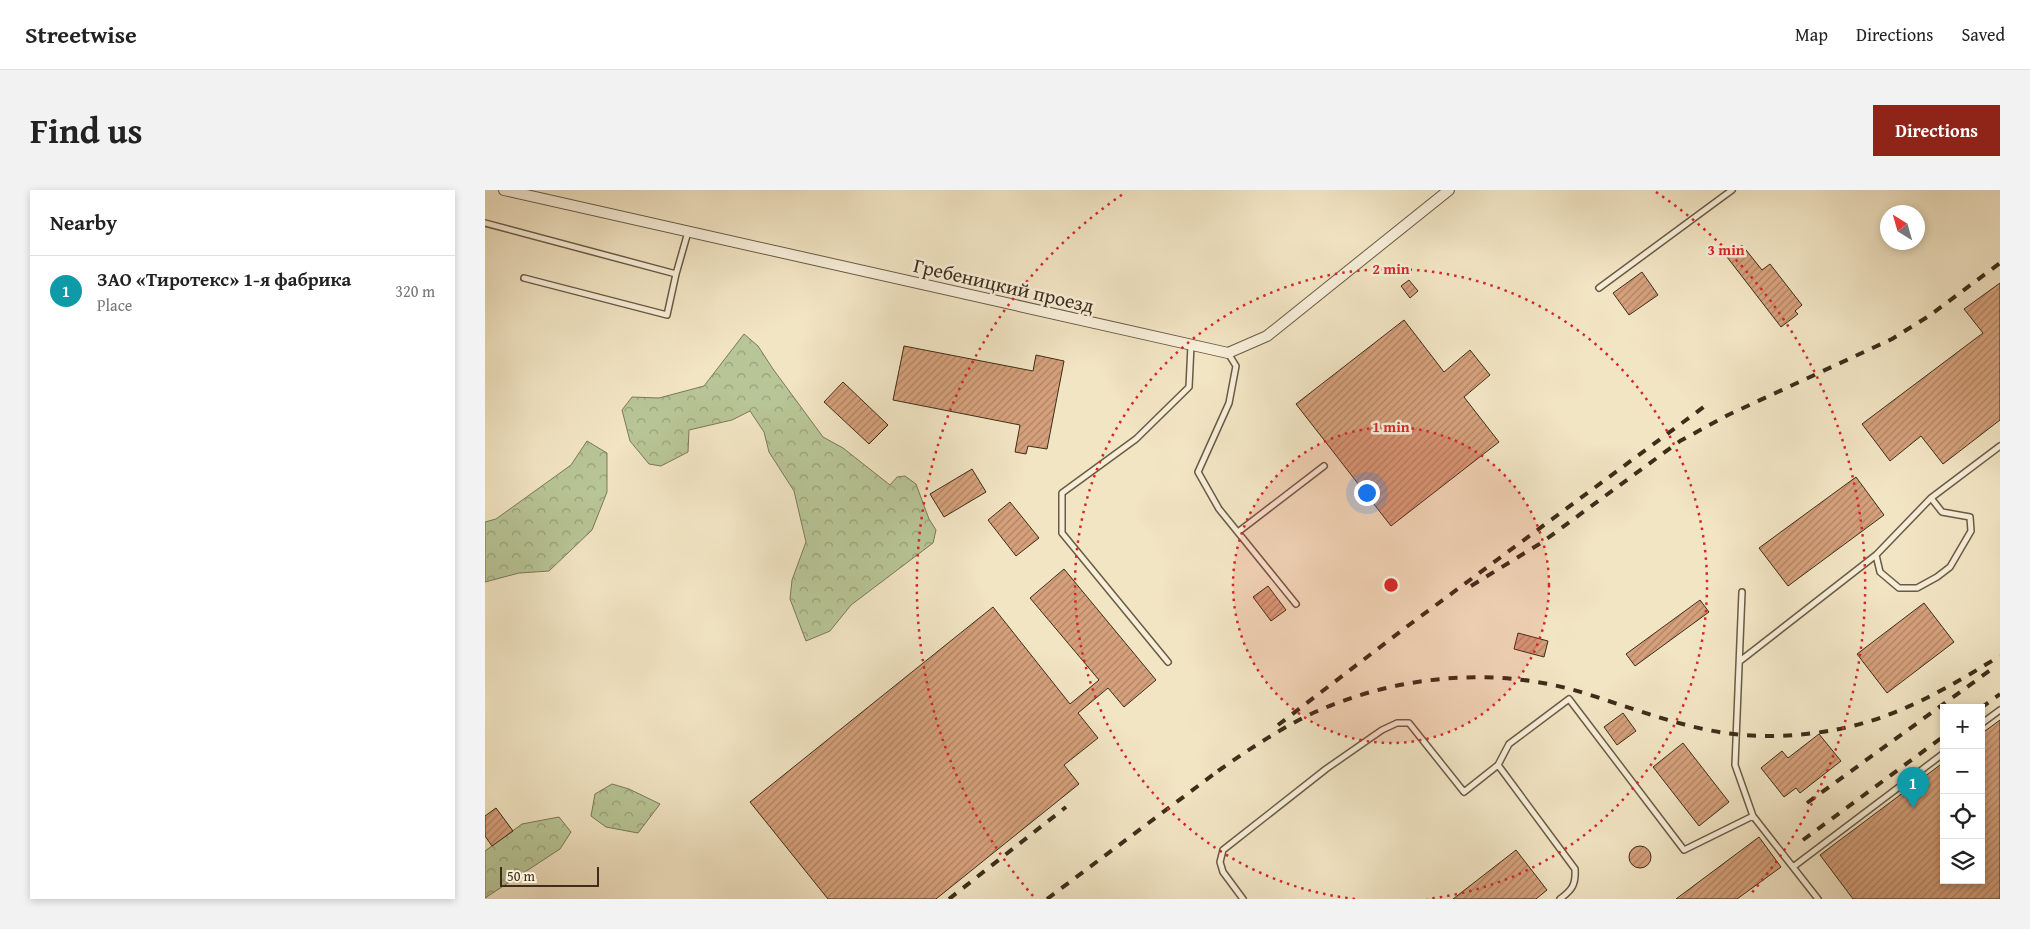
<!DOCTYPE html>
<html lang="en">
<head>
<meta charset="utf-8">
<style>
  :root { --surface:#fff; --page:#f2f2f2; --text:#222; --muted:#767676; --line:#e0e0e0; --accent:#8f2418 }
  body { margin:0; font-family:"Gentium Book Plus",serif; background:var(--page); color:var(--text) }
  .controls { position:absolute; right:15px; bottom:15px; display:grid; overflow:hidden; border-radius:0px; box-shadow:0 2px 8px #0003 }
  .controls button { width:45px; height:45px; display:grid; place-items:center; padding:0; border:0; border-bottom:1px solid var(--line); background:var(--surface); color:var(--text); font:25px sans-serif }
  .compass { position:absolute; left:1395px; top:15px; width:45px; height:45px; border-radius:50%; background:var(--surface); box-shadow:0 2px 8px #0003; rotate:323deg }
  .scale { position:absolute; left:15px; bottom:12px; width:99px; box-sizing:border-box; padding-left:5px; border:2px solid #3d2d19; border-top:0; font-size:14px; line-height:18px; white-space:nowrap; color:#3d2d19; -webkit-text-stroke:4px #f7eed9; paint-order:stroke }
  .you { position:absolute; left:881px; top:302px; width:18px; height:18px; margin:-12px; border:4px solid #fff; border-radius:50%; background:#1a73e8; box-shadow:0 0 0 8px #1a73e833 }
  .badge { display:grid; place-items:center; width:32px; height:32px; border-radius:50%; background:var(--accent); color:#fff; font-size:16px; font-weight:700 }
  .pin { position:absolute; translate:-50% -41px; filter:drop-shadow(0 1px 2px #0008) }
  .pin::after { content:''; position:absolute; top:26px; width:18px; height:15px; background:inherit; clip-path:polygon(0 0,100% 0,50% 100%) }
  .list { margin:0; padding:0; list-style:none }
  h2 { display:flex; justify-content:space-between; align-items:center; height:65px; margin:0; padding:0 20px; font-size:21px }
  h2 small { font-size:16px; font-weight:400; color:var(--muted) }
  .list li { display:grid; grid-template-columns:32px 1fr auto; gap:15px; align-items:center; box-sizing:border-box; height:70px; padding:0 20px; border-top:1px solid var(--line) }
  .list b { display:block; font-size:19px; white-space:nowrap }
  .list p { margin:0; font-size:16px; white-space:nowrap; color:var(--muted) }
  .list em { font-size:16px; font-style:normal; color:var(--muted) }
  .icon { flex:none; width:28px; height:28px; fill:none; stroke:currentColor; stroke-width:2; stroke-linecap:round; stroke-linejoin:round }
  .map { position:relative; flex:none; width:1515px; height:709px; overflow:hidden; border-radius:0px }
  header { display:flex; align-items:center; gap:30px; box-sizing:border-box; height:70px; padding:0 25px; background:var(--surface); border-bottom:1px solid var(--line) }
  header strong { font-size:24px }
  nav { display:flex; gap:28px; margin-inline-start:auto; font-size:18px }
  .intro { display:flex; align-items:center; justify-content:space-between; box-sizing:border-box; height:120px; padding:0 30px }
  h1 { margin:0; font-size:35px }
  .button { padding:12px 22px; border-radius:0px; background:var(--accent); color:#fff; font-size:18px; font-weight:700 }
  main { display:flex; gap:30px; padding:0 30px }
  aside { flex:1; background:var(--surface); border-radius:0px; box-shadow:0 2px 8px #0003 }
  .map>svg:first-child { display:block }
</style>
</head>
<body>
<header>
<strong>Streetwise</strong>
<nav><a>Map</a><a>Directions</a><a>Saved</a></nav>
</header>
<div class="intro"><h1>Find us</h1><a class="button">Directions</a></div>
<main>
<aside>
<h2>Nearby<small></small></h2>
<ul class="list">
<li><span class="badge" style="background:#0f9aa8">1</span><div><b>ЗАО «Тиротекс» 1-я фабрика</b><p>Place</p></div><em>320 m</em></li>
</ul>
</aside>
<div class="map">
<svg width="1515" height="709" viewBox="0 0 1515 709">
  <defs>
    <pattern id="forest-crowns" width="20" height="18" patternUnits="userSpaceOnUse" patternTransform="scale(1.25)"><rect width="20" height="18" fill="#b8c596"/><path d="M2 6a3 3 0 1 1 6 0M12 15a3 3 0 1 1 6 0" fill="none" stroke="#97a07a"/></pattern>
    <pattern id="building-hatch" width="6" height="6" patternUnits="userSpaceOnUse" patternTransform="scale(1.25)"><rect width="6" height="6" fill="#d5a07b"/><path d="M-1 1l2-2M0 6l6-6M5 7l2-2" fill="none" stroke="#ae8364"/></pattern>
  </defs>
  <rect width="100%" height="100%" fill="#f2e5c4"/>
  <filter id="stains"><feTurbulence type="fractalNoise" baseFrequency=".004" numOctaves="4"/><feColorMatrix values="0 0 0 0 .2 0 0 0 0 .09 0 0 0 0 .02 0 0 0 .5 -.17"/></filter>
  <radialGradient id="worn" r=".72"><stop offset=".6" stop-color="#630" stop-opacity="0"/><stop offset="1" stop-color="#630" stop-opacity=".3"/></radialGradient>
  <path fill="url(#forest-crowns)" stroke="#7a7958" d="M259 144 273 156 288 179 338 247 358 258 405 295 412 287 420 286 431 294 444 329 451 340 448 353 366 415 345 441 321 451 305 409 307 390 321 352 309 301 284 262 279 242 265 221 247 230 204 240 203 262 176 276 164 274 145 251 137 220 147 207 174 208 219 196Z
    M102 251 122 263V302L107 340 64 381 34 383 0 392V332L11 329 86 275Z
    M127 594 144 599 175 614 153 643 121 637 106 626 110 604Z
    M74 627 86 642 75 659 0 708V661L37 634Z"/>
  <path fill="url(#building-hatch)" stroke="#3d2d19" d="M1257 55 1277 80 1285 74 1317 115 1310 121 1313 124 1296 137 1242 67Z
    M1157 82 1173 105 1144 125 1128 103Z
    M924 90 933 101 925 108 916 96Z
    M1515 93V230L1458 274 1436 246 1405 271 1377 234 1498 143 1479 119Z
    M919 130 959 182 985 160 1005 185 979 207 1014 252 906 336 811 214Z
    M419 156 548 181 551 165 579 171 562 259 543 256 541 264 530 262 535 235 408 210Z
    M358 192 403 235 384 254 339 212Z
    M487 279 501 302 459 327 445 304Z
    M1371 287 1399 325 1303 396 1274 358Z
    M525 312 554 348 531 366 503 330Z
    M579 379 671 490 639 517 623 498 593 523 613 548 579 575 594 594 451 709H343L265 612 508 417 585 514 614 490 545 408Z
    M783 396 801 420 786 431 768 407Z
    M1215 410 1224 422 1150 476 1141 464Z
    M1439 413 1469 452 1402 503 1372 464Z
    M1033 443 1063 451 1059 467 1029 459Z
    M1138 523 1151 541 1132 555 1119 537Z
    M1515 530V709H1368L1335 665 1459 572V690H1496V544Z
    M1334 544 1356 571 1315 603 1311 598 1299 607 1276 578 1297 561 1303 568Z
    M1198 553 1244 612 1214 636 1168 577Z
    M11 618 28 641 7 656 0 646V626Z
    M1274 647 1296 677 1252 709H1191Z
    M1144 667a11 11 0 1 1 22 0a11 11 0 1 1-22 0Z
    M1031 660 1062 700 1051 709H968Z"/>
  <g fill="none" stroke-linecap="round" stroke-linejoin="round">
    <g stroke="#6a5b44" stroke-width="8">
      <path id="service" d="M0 33 191 84
        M39 88 182 125 191 84 203 42
        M1114 98 1247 0
        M743 163 751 176 744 213 713 282 734 319 811 414
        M753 342 839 276
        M1391 365 1395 382 1414 398H1432L1452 387 1465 377 1486 341 1485 327 1457 322 1446 308
        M1257 402 1250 575 1268 626 1333 709
        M1255 471 1391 365 1446 308 1515 256
        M683 472 577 343V303L651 249 704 197 706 155
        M1496 534 1515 520
        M1308 677 1459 563
        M758 709 738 682 735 672 738 660 841 579 897 540 912 533H924L979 602 1013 575
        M1075 709C1087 700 1091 695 1090 679L1013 575 1024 554 1084 509 1199 660 1268 626"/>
    </g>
    <g stroke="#6a5b44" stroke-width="12">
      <path id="minor" d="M19 0 743 163 782 146 964 0"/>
    </g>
    <use href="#service" stroke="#f7eed9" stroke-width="5"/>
    <use href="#minor" stroke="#f7eed9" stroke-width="10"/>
    <path stroke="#3d2d19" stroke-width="4" stroke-dasharray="9 9" stroke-linecap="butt" d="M986 396 1056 353 1195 251 1243 225 1407 149 1444 126 1515 73
      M1496 518 1515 504
      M793 535 924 435 1220 216
      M733 581C763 560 793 540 826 524 910 485 1012 475 1102 504 1166 524 1222 548 1291 546 1385 543 1438 513 1515 466
      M1322 613 1511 476
      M1318 650 1459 546
      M464 709 581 617
      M562 709 737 578"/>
  </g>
  <circle cx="906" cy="395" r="158" fill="#d62828" fill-opacity=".12"/>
  <g fill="none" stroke="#d62828" stroke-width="2.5" stroke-dasharray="2.5 5">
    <circle cx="906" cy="395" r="158"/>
    <path d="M870 709A316 316 0 1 1 942 709"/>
    <path d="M548 706A474 474 0 0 1 641 2M1171 2A474 474 0 0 1 1264 706"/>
  </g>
  <g text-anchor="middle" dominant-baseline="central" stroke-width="5" stroke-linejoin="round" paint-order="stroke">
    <g font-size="20" fill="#3d2d19" stroke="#f7eed9">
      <text transform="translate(519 95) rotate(13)">Гребеницкий проезд</text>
    </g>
  </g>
  <circle cx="906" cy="395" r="8" fill="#d62828" stroke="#f7eed9" stroke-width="2.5"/>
  <g font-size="15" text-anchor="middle" font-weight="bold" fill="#d62828" stroke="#f7eed9" stroke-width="5" stroke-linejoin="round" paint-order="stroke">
    <text x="1241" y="65">3 min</text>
    <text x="906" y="84">2 min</text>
    <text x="906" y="242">1 min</text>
  </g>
  <rect width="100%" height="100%" filter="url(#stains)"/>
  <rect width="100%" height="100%" fill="url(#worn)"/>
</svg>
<div class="controls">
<button>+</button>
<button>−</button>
<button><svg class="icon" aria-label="locate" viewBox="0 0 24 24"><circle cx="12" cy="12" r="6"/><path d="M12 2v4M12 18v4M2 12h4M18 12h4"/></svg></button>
<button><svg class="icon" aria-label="layers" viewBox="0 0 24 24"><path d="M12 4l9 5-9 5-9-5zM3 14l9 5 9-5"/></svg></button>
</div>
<svg class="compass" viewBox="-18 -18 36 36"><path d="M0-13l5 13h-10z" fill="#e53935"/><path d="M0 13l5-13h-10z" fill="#767676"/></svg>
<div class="scale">50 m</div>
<div class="you"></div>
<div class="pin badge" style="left:1428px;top:618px;background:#0f9aa8">1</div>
</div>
</main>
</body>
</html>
